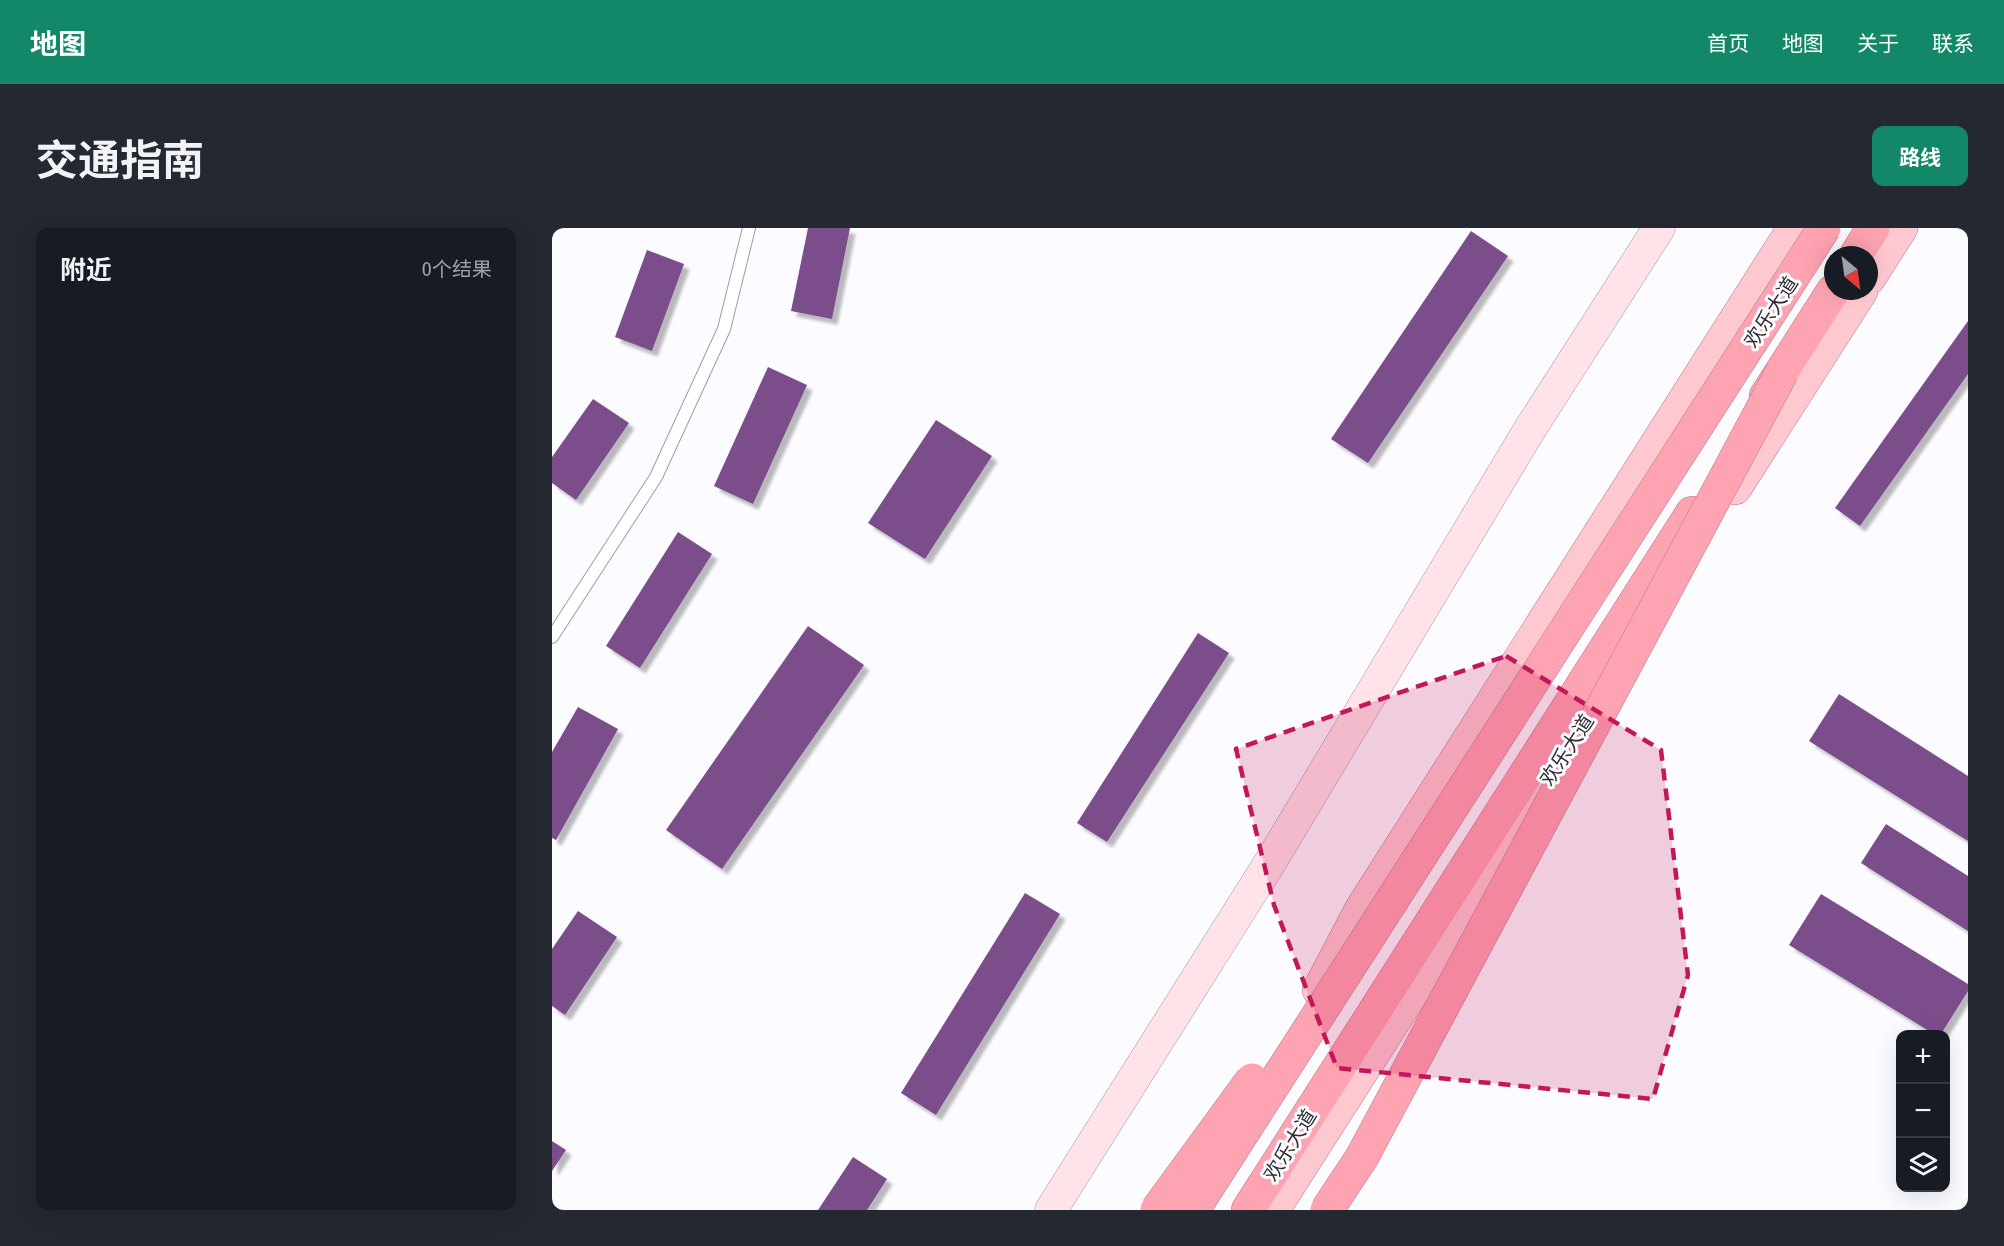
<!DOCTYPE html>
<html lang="zh">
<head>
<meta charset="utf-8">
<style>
  :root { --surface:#171b24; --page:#242831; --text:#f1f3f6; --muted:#9ea1a6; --line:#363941; --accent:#138868 }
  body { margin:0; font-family:"Fira Sans Condensed","Noto Sans SC",sans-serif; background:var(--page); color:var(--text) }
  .controls { position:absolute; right:18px; bottom:18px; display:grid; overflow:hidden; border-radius:12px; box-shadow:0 6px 24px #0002 }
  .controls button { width:54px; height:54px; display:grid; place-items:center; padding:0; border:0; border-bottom:2px solid var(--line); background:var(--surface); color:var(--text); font:30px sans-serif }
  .compass { position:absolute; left:1272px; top:18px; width:54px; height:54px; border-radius:50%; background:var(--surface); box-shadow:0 6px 24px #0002; rotate:151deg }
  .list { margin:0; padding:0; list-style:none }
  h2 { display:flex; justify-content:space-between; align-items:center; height:78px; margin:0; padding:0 24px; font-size:26px }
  h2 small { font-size:20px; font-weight:400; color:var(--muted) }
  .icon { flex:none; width:33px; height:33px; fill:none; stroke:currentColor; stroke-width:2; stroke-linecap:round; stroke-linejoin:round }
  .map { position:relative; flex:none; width:1416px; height:982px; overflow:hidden; border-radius:12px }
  header { display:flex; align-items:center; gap:36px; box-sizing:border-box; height:84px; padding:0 30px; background:var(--accent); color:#fff }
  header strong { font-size:28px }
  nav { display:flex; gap:33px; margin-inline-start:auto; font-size:21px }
  .intro { display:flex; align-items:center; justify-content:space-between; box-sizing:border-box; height:144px; padding:0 36px }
  h1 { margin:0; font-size:42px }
  .button { padding:15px 27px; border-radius:12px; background:var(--accent); color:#fff; font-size:21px; font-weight:700 }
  main { display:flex; gap:36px; padding:0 36px }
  aside { flex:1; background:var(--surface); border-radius:12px; box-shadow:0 6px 24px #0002 }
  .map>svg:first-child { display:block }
</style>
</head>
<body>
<header>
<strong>地图</strong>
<nav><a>首页</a><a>地图</a><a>关于</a><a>联系</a></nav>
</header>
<div class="intro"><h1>交通指南</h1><a class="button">路线</a></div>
<main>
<aside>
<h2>附近<small>0个结果</small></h2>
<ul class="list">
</ul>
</aside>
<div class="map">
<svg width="1416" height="982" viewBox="0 0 1416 982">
  <defs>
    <filter id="shadow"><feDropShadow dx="5.5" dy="5.5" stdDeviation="1.5" flood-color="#0004"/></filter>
  </defs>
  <rect width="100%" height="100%" fill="#fcfbff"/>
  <path fill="#7c4d8b" filter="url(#shadow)" d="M256 0H298L280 91 239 83Z
    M919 3 956 28 816 235 779 211Z
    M95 22 132 36 100 123 63 109Z
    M1416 93V146L1308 298 1283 280Z
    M216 139 255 157 201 276 162 258Z
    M41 171 77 195 24 272 0 255V229Z
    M384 192 440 228 373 331 316 295Z
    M126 304 160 326 88 440 54 418Z
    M256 398 312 437 170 641 114 602Z
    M646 405 677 425 555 614 525 595Z
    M1287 466 1416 548V613L1257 513Z
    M26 479 66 501 4 612 0 610V524Z
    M1334 596 1416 648V703L1309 635Z
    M473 665 508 686 384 887 349 865Z
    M1269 666 1416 756V763L1389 806H1382L1237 717Z
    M26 683 65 709 13 787 0 778V721Z
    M0 913 14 922 0 943Z
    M301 929 335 951 315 982H266Z"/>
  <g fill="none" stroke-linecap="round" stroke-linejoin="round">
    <g stroke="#9f9bab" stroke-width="14">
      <path id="lane" d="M0 409 104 249 172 101 197 0"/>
    </g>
    <g stroke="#9f9bab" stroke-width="33">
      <path id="secondary" d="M499 982 719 633 978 201 1107 0"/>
    </g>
    <g stroke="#b57a85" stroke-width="34">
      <path id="primary" d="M1317 50 1349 0
        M1183 260 1309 63
        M767 762 810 680 1242 0
        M721 982 1003 541"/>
    </g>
    <g stroke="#b57a85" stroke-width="34">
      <path id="highway" d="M1304 27 1321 0
        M1214 168 1281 63
        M696 982 1140 285"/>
    </g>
    <use href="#lane" stroke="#fff" stroke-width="12"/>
    <use href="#secondary" stroke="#ffe3e8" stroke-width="32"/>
    <use href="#primary" stroke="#fec8d0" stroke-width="33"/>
    <use href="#highway" stroke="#fea3b1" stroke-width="33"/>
    <g stroke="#b57a85" stroke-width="34" stroke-linecap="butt">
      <path id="highway-bridge" d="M605 982 700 852
        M641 982 1272 0
        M775 982 810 929 1230 144"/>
    </g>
    <use href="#highway-bridge" stroke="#fea3b1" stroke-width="33"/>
  </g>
  <path fill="#c2185b" fill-opacity="0.2" stroke="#c2185b" stroke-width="4.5" stroke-dasharray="12 8" stroke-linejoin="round" d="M954 428 1109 522 1136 747 1101 871 785 840 722 677 684 521Z"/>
  <g text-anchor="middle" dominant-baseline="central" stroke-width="6" stroke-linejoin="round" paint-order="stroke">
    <g font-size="20" fill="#2e2d33" stroke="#fcfbff">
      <text transform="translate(1219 84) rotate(-57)">欢乐大道</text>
      <text transform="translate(1015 522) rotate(-57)">欢乐大道</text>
      <text transform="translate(738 917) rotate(-58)">欢乐大道</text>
    </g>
  </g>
</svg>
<div class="controls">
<button>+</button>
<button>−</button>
<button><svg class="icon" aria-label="layers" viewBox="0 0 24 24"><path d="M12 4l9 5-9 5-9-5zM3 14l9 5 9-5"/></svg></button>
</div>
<svg class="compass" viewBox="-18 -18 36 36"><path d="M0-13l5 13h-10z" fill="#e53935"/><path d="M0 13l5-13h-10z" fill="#9ea1a6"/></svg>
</div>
</main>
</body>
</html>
